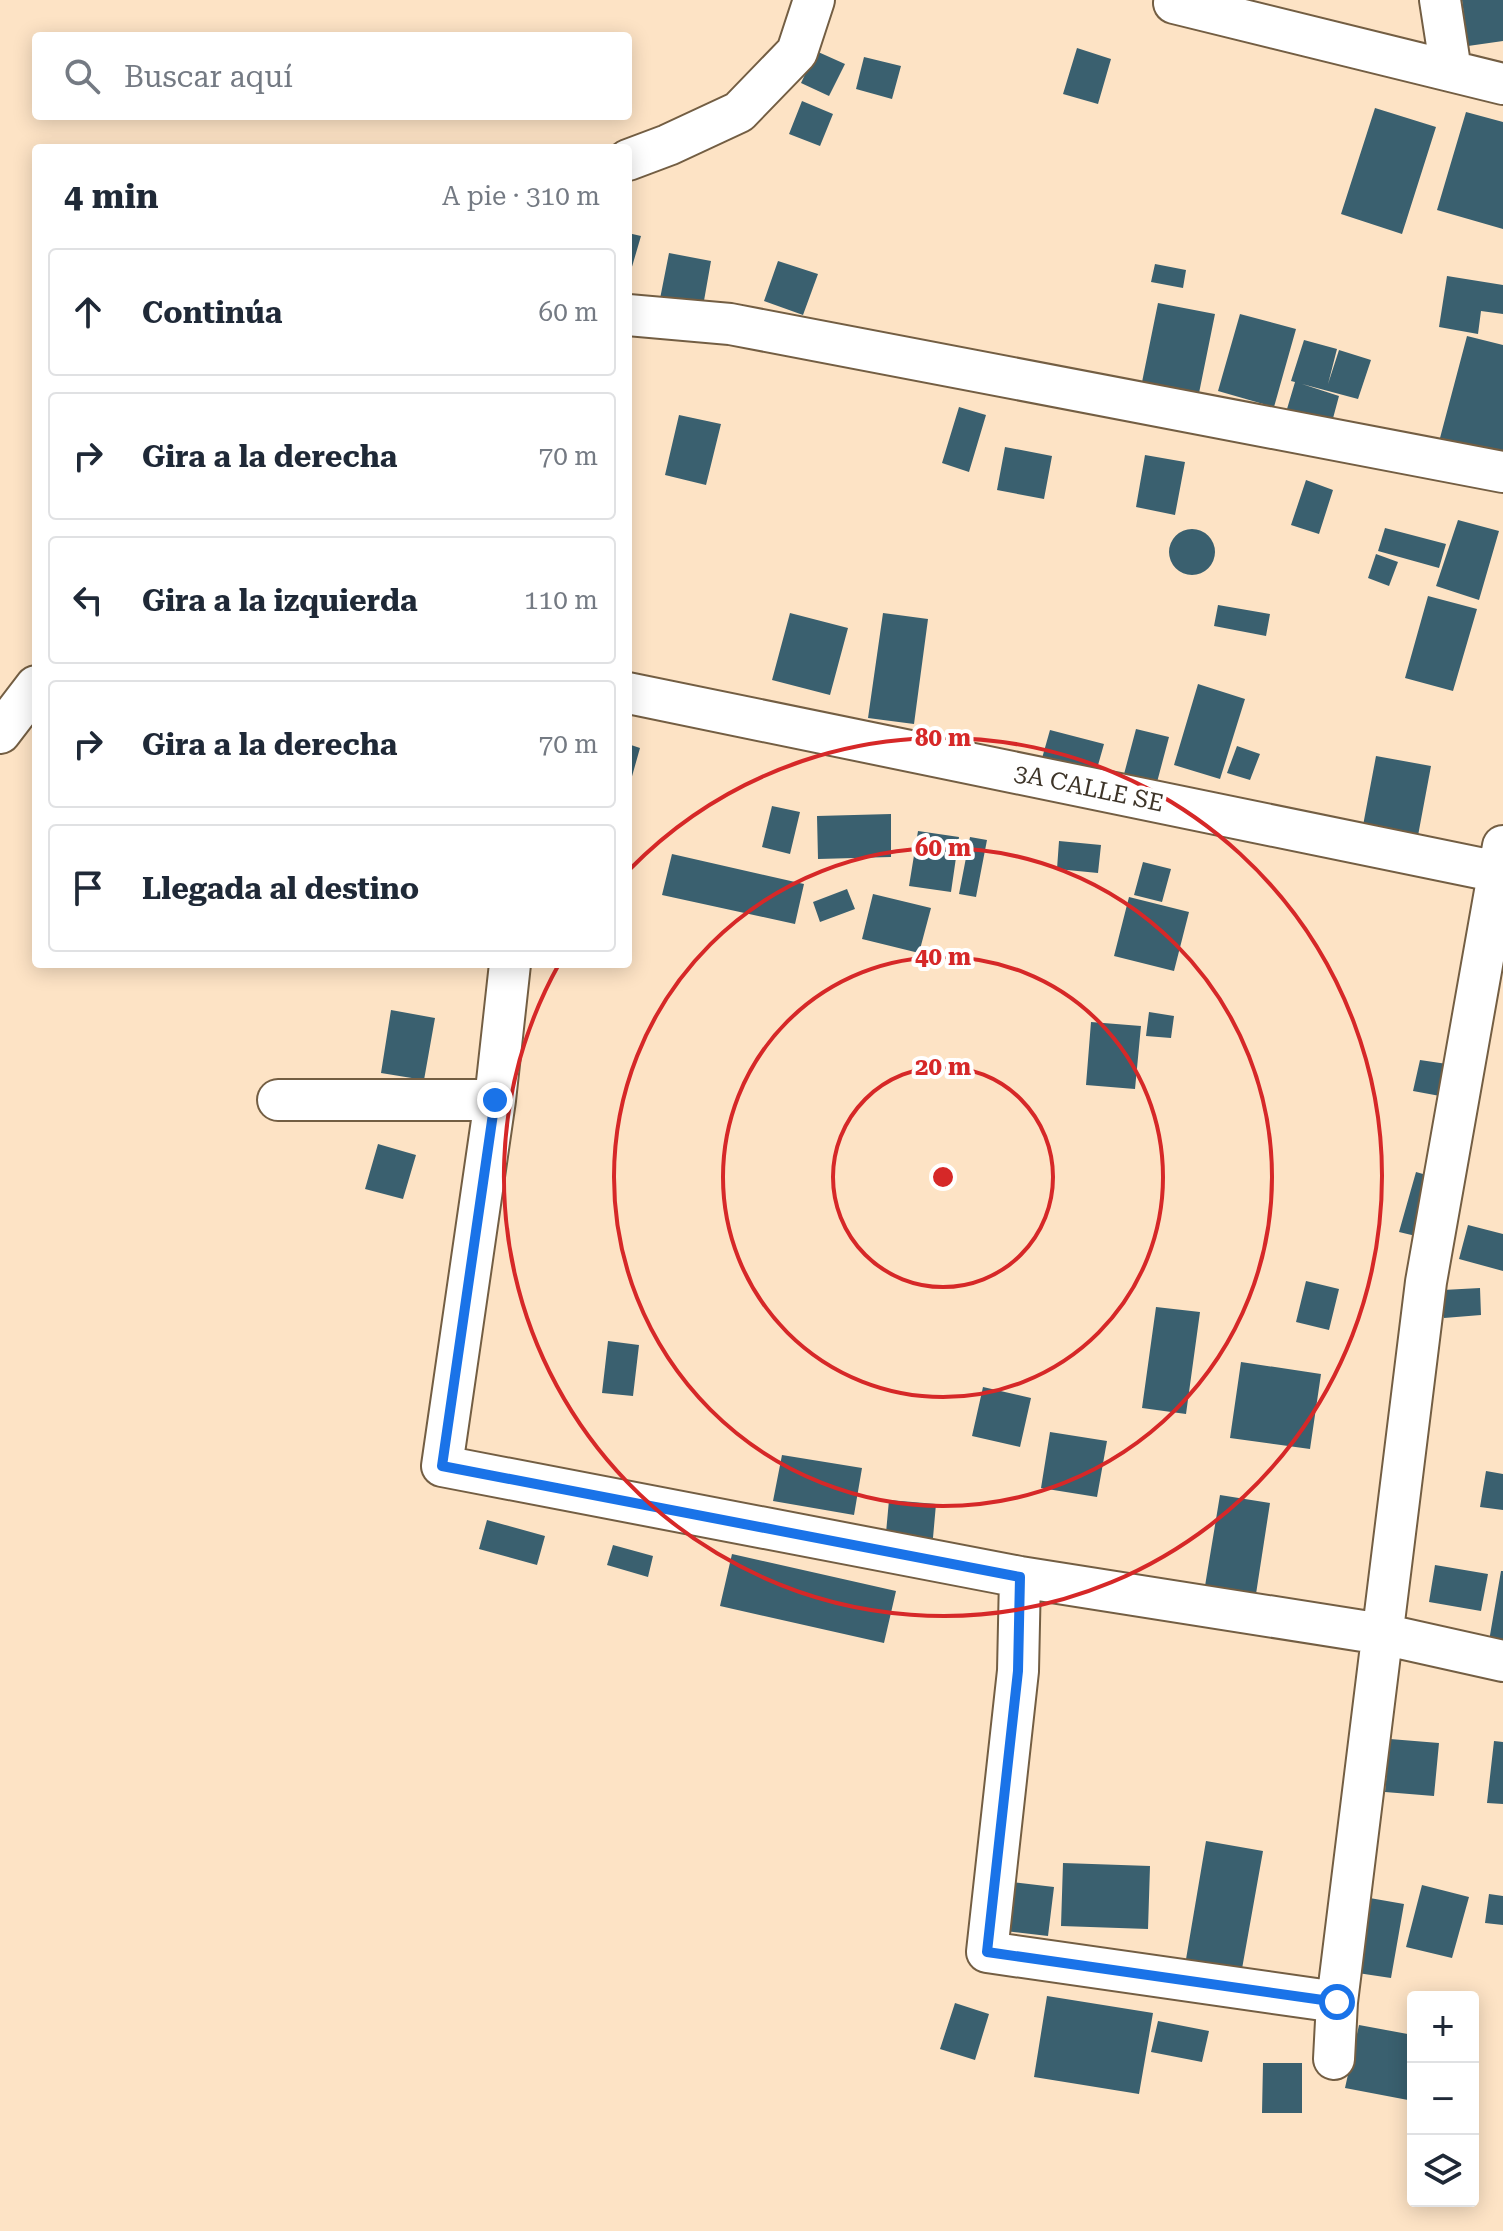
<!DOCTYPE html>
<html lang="es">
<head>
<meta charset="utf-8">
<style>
  :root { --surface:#fff; --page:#f2f2f3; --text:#1f2937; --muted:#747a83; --line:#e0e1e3 }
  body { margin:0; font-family:"Roboto Serif",serif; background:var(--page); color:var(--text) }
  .controls { position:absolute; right:24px; bottom:24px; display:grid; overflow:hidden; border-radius:8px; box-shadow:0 4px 20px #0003 }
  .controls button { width:72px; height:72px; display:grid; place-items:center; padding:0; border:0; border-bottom:2px solid var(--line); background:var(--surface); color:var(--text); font:40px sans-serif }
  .stop { position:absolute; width:24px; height:24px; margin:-18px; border:6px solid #1a73e8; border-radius:50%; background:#fff }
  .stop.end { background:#1a73e8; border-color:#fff; box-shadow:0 2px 8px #0008 }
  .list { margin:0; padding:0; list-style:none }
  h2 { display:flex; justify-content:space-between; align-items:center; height:104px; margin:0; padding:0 32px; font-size:34px }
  h2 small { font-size:26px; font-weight:400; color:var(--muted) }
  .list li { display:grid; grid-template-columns:52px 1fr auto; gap:24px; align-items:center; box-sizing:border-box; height:128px; margin:0 16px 16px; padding:0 16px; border:2px solid var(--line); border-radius:8px }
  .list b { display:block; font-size:30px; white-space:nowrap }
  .list em { font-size:26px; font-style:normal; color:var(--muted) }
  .icon { flex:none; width:44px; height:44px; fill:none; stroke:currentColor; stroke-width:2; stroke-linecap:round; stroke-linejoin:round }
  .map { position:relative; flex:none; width:1503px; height:2231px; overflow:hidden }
  .search { position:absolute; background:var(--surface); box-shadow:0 4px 20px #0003; left:32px; top:32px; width:600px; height:88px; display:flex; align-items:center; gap:20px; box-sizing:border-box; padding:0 28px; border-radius:8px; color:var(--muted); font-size:30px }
  .panel { position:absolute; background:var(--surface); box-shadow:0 4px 20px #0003; left:32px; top:144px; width:600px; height:824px; border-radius:8px }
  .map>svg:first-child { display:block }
</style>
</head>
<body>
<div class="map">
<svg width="1503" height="2231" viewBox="0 0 1503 2231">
  <rect width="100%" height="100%" fill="#fde3c5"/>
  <path fill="#3a606f" d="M1462 0H1503V41L1468 46Z
    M1077 48 1111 59 1098 104 1063 94Z
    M816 51 845 64 829 96 801 83Z
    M864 57 901 66 892 99 856 89Z
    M802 101 833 114 820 146 789 134Z
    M1375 108 1436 127 1402 234 1341 214Z
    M1466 112 1503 122V229L1437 210Z
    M628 233 641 236 629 277H628Z
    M669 253 711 261 702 312 659 304Z
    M778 261 818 274 803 315 764 301Z
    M1155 264 1186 270 1183 288 1151 282Z
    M1447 276 1503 285V314L1481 311 1478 334 1439 327Z
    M1158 303 1215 314 1197 403 1140 392Z
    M1240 314 1296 329 1274 407 1218 391Z
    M1467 336 1503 345V454L1440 438Z
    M1304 340 1337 349 1328 384 1339 350 1371 360 1358 399 1302 384 1339 396 1332 422 1287 409 1295 382 1291 381Z
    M959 407 986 415 969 472 942 463Z
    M679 415 721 424 706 485 665 475Z
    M1005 447 1052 456 1044 499 997 490Z
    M1145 455 1185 462 1175 515 1136 507Z
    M1306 480 1333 490 1319 534 1291 525Z
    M1458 520 1499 531 1479 600 1436 586Z
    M1385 528 1446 544 1439 568 1378 551Z
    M1169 552a23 23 0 1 1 46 0a23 23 0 1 1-46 0Z
    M1376 554 1398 562 1389 586 1368 578Z
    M1428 596 1477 609 1453 691 1405 678Z
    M1218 605 1270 614 1266 636 1214 626Z
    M790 613 848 628 830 695 772 680Z
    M883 613 928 619 914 724 868 718Z
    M1198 684 1245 699 1220 779 1174 765Z
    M1136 729 1169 737 1156 786 1123 778Z
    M1050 730 1104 744 1093 783 1039 769Z
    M628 744 640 748 629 787H628Z
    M1237 746 1260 754 1250 780 1227 773Z
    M1376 756 1431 766 1417 841 1362 831Z
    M772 806 800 812 790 854 762 847Z
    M891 814V857L818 859 817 816Z
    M918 831 959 837 951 892 909 886Z
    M970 837 987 840 976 897 959 894Z
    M1059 841 1101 845 1098 873 1057 869Z
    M672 854 804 884 795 924 662 895Z
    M1143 862 1171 869 1162 902 1134 895Z
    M847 889 855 909 820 922 813 902Z
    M873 894 931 908 919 953 862 939Z
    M1129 897 1189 912 1174 971 1114 956Z
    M391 1010 435 1018 424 1080 381 1073Z
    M1149 1012 1174 1016 1171 1038 1146 1036Z
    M1091 1022 1141 1026 1135 1089 1086 1085Z
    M1420 1060 1447 1064 1440 1096 1413 1091Z
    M378 1144 416 1155 403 1199 365 1189Z
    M1416 1172 1437 1178 1420 1237 1399 1232Z
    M1468 1225 1503 1234V1271L1459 1259Z
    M1306 1281 1339 1289 1329 1330 1296 1322Z
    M1480 1288 1481 1315 1444 1318 1443 1290Z
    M1156 1307 1200 1312 1186 1414 1142 1408Z
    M608 1341 639 1345 633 1396 602 1393Z
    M1241 1362 1321 1374 1310 1449 1230 1438Z
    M983 1387 1031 1398 1020 1447 972 1436Z
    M1050 1432 1107 1441 1097 1497 1041 1488Z
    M782 1455 862 1468 854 1515 773 1501Z
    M1486 1471 1503 1474V1510L1480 1507Z
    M1220 1495 1270 1503 1256 1594 1205 1586Z
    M889 1500 936 1504 932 1549 885 1544Z
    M487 1520 545 1536 537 1565 479 1549Z
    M613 1545 653 1556 648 1577 607 1565Z
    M732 1554 896 1591 884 1643 720 1606Z
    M1435 1565 1488 1574 1481 1611 1429 1602Z
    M1501 1571H1503V1644L1489 1641Z
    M1390 1739 1439 1743 1434 1796 1385 1792Z
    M1494 1741 1503 1742V1804L1487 1803Z
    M1206 1841 1263 1851 1240 1980 1184 1971Z
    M1063 1863 1150 1866 1148 1929 1061 1926Z
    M1011 1882 1054 1887 1048 1936 1005 1931Z
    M1422 1885 1469 1897 1452 1958 1406 1947Z
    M1489 1894 1503 1896V1925L1485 1923Z
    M1364 1897 1404 1904 1391 1978 1351 1972Z
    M1047 1996 1153 2013 1139 2094 1034 2077Z
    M955 2003 989 2014 975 2060 940 2049Z
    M1158 2021 1209 2031 1202 2062 1151 2052Z
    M1359 2025 1413 2035V2077L1408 2100 1345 2088Z
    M1263 2063H1302V2113H1262Z"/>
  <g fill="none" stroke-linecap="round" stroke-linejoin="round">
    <g stroke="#735e43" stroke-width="44">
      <path id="minor" d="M1440 0 1451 71
        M1174 3 1503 84
        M628 160 668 145 739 112 797 52 814 0
        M628 315 730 324 1503 472
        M628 693 1503 873
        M0 733 36 686
        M510 964 495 1100 442 1466 1020 1577 1382 1634 1503 1661
        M278 1100H495
        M1020 1577 1018 1671 987 1952 1337 2002
        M1334 2059 1337 2002 1426 1282 1503 846"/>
    </g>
    <use href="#minor" stroke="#fff" stroke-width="40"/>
  </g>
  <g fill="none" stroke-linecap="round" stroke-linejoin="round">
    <path stroke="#1a73e8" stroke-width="10" d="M495 1100 442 1466 1020 1577 1018 1671 987 1952 1337 2002"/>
  </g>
  <g fill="none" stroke="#d62828" stroke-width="4">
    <circle cx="943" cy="1177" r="110"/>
    <circle cx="943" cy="1177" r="220"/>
    <circle cx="943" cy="1177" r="329"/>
    <path d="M630 869A439 439 0 1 1 559 964"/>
  </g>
  <g text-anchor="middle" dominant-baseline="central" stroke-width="8" stroke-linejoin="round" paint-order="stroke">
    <g font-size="24" fill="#3d3428" stroke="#fff">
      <text transform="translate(1089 788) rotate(12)">3A CALLE SE</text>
    </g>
  </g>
  <circle cx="943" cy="1177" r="12" fill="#d62828" stroke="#fff" stroke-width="4"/>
  <g font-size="24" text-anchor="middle" font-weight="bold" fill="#d62828" stroke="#fff" stroke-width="8" stroke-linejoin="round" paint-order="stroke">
    <text x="943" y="746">80 m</text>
    <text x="943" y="856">60 m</text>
    <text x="943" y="965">40 m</text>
    <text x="943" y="1075">20 m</text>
  </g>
</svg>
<div class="controls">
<button>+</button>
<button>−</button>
<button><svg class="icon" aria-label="layers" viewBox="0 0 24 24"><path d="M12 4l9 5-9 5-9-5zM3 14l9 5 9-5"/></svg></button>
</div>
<div class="stop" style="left:1337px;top:2002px"></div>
<div class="stop end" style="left:495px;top:1100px"></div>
<div class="search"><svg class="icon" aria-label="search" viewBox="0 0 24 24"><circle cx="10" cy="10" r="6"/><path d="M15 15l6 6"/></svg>Buscar aquí</div>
<section class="panel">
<h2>4 min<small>A pie · 310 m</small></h2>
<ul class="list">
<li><svg class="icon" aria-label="ahead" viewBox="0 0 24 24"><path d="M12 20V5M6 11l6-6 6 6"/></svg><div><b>Continúa</b></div><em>60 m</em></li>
<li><svg class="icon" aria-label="right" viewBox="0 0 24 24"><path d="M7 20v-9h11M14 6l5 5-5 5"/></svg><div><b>Gira a la derecha</b></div><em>70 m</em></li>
<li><svg class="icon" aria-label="left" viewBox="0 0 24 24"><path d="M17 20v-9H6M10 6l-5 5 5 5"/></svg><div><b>Gira a la izquierda</b></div><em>110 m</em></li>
<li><svg class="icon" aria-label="right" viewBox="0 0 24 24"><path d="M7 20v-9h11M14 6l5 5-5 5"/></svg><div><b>Gira a la derecha</b></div><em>70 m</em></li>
<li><svg class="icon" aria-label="arrive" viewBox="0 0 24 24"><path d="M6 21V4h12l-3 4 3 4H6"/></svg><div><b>Llegada al destino</b></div></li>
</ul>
</section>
</div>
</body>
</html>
